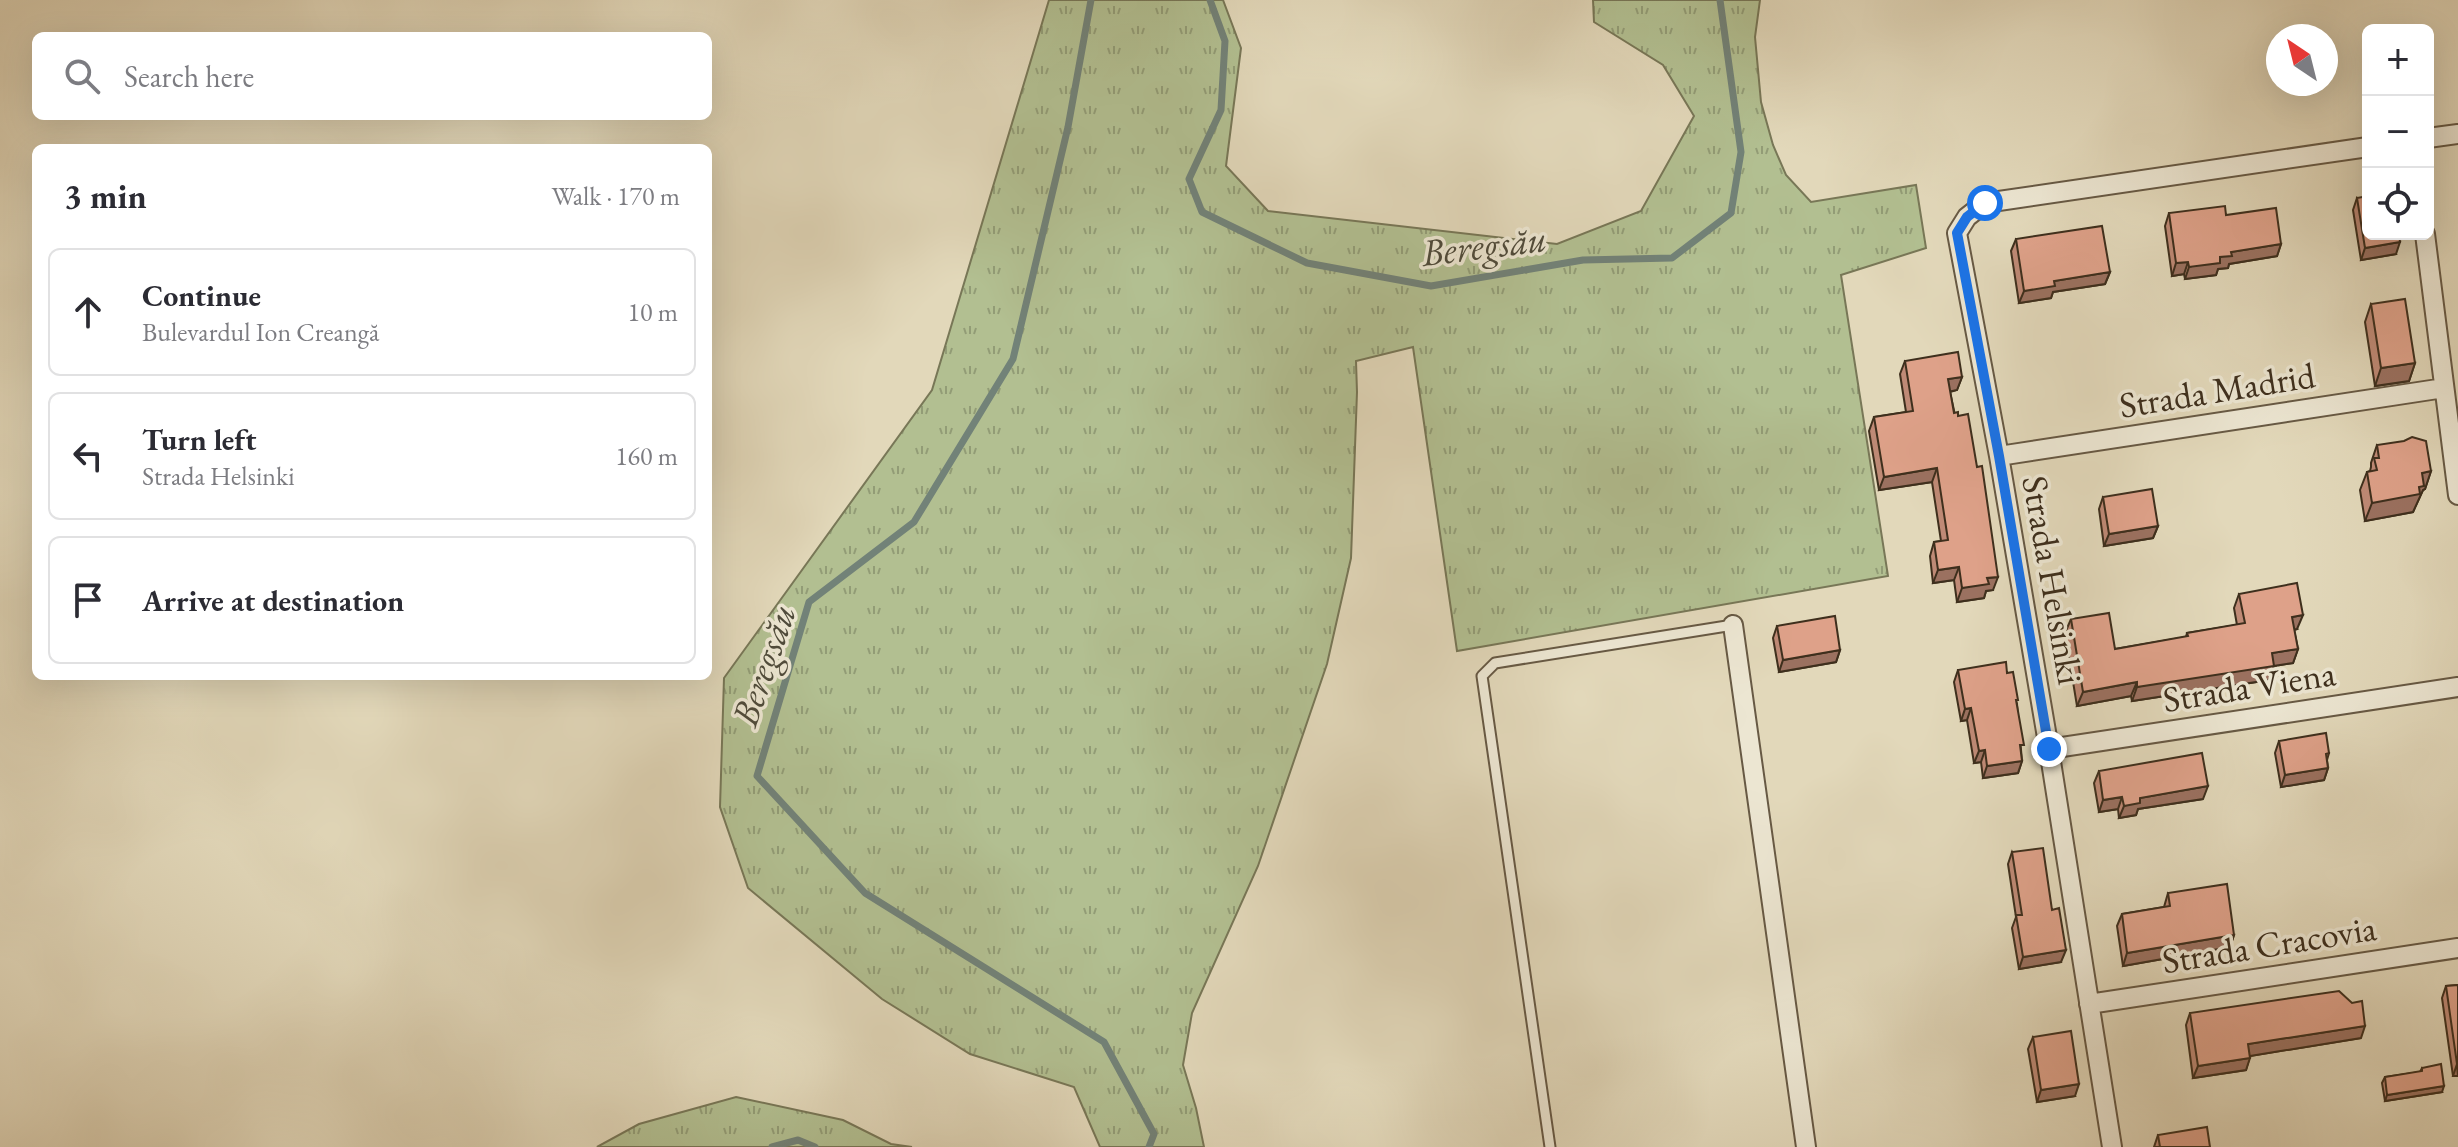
<!DOCTYPE html>
<html lang="en">
<head>
<meta charset="utf-8">
<style>
  :root { --surface:#fff; --page:#f2f2f3; --text:#2b2b33; --muted:#7c7c81; --line:#e1e1e2 }
  body { margin:0; font-family:"EB Garamond",serif; background:var(--page); color:var(--text) }
  .controls { position:absolute; right:24px; top:24px; display:grid; overflow:hidden; border-radius:12px; box-shadow:0 8px 32px #0002 }
  .controls button { width:72px; height:72px; display:grid; place-items:center; padding:0; border:0; border-bottom:2px solid var(--line); background:var(--surface); color:var(--text); font:40px sans-serif }
  .compass { position:absolute; left:2266px; top:24px; width:72px; height:72px; border-radius:50%; background:var(--surface); box-shadow:0 8px 32px #0002; rotate:325deg }
  .stop { position:absolute; width:24px; height:24px; margin:-18px; border:6px solid #1a73e8; border-radius:50%; background:#fff }
  .stop.end { background:#1a73e8; border-color:#fff; box-shadow:0 2px 8px #0008 }
  .list { margin:0; padding:0; list-style:none }
  h2 { display:flex; justify-content:space-between; align-items:center; height:104px; margin:0; padding:0 32px; font-size:34px }
  h2 small { font-size:26px; font-weight:400; color:var(--muted) }
  .list li { display:grid; grid-template-columns:52px 1fr auto; gap:24px; align-items:center; box-sizing:border-box; height:128px; margin:0 16px 16px; padding:0 16px; border:2px solid var(--line); border-radius:12px }
  .list b { display:block; font-size:30px; white-space:nowrap }
  .list p { margin:0; font-size:26px; white-space:nowrap; color:var(--muted) }
  .list em { font-size:26px; font-style:normal; color:var(--muted) }
  .icon { flex:none; width:44px; height:44px; fill:none; stroke:currentColor; stroke-width:2; stroke-linecap:round; stroke-linejoin:round }
  .map { position:relative; flex:none; width:2458px; height:1147px; overflow:hidden }
  .search { position:absolute; background:var(--surface); box-shadow:0 8px 32px #0002; left:32px; top:32px; width:680px; height:88px; display:flex; align-items:center; gap:20px; box-sizing:border-box; padding:0 28px; border-radius:12px; color:var(--muted); font-size:30px }
  .panel { position:absolute; background:var(--surface); box-shadow:0 8px 32px #0002; left:32px; top:144px; width:680px; height:536px; border-radius:12px }
  .map>svg:first-child { display:block }
</style>
</head>
<body>
<div class="map">
<svg width="2458" height="1147" viewBox="0 0 2458 1147">
  <defs>
    <pattern id="grass-tufts" width="24" height="20" patternUnits="userSpaceOnUse" patternTransform="scale(2)"><rect width="24" height="20" fill="#b2bf91"/><path d="M3 7l-1-3M5 7V3M7 7l1-3M15 17l-1-3M17 17v-4M19 17l1-3" fill="none" stroke="#929c76"/></pattern>
  </defs>
  <rect width="100%" height="100%" fill="#e2d8ba"/>
  <filter id="stains"><feTurbulence type="fractalNoise" baseFrequency=".0025" numOctaves="4"/><feColorMatrix values="0 0 0 0 .2 0 0 0 0 .09 0 0 0 0 .02 0 0 0 .5 -.17"/></filter>
  <radialGradient id="worn" r=".72"><stop offset=".6" stop-color="#630" stop-opacity="0"/><stop offset="1" stop-color="#630" stop-opacity=".3"/></radialGradient>
  <path fill="url(#grass-tufts)" stroke="#787757" stroke-width="2" d="M1049 0H1223L1241 48 1226 166 1268 211 1557 244 1641 211 1694 116 1663 65 1594 22 1593 0H1760L1755 37 1761 102 1773 145 1786 175 1811 202 1916 185 1926 248 1841 275 1888 576 1457 651 1413 347 1356 361 1357 392 1351 558 1327 664 1258 866 1192 1013 1183 1065 1196 1108 1204 1147H1100L1074 1087 970 1054 882 999 748 888 720 807 724 678 932 390Z
    M736 1097 843 1120 891 1144 912 1147H597L639 1124Z"/>
  <g fill="none" stroke-linecap="round" stroke-linejoin="round">
    <path stroke="#728278" stroke-width="7" d="M1091 0 1068 127 1013 359 914 522 809 602 757 776 865 893 1104 1042 1154 1134 1149 1147
      M1210 0 1225 41 1221 110 1189 179 1202 212 1307 263 1431 286 1583 260 1672 258 1731 213 1741 152 1720 0
      M772 1147 798 1140 815 1147"/>
    <g stroke="#675944" stroke-width="13">
      <path id="lane" d="M1550 1147 1482 676 1495 663 1733 625"/>
    </g>
    <g stroke="#675944" stroke-width="22">
      <path id="street" d="M2428 138 2458 134
        M2425 234 2458 495
        M1999 456 2444 388
        M1733 625 1806 1147
        M2049 749 2458 687
        M2089 1004 2458 948
        M2112 1147 2049 749 1999 456 1957 233 1967 217 1985 203 2368 147"/>
    </g>
    <use href="#lane" stroke="#ece6d2" stroke-width="9"/>
    <use href="#street" stroke="#ece6d2" stroke-width="18"/>
  </g>
  <path fill="#bf8a76" stroke="#3e2f1d" stroke-width="2" d="M2357 198 2396 254 2361 260 2353 210Z
    M2169 213 2226 215 2281 244 2277 256 2229 264 2228 268 2218 269 2216 275 2185 279 2184 274 2172 276 2165 226Z
    M2016 239 2110 272 2105 284 2053 292 2051 298 2019 303 2011 251Z
    M2371 304 2415 363 2409 381 2375 386 2365 322Z
    M1905 361 1962 377 1957 390 1950 392 1993 590 1986 591 1984 598 1957 602 1954 580 1933 583 1930 556 1934 542 1941 541 1932 482 1879 490 1869 431 1874 417 1906 412 1900 374Z
    M2377 445 2431 471 2425 489 2423 490 2413 512 2365 521 2360 490 2367 472 2370 471 2371 467V463Z
    M2103 497 2158 526 2153 538 2104 546 2099 509Z
    M2239 594 2297 629 2294 630 2298 649 2293 663 2274 666 2269 680 2132 701 2131 696 2077 706 2065 633 2071 619 2115 649 2186 637 2187 633 2237 625 2234 608Z
    M1777 626 1840 650 1836 662 1779 672 1773 638Z
    M1958 670 2007 673 2017 704 2022 761 2018 773 1983 778 1981 762 1974 763 1967 720 1961 721 1954 682Z
    M2279 741 2329 753 2327 760 2328 768 2324 780 2281 787 2275 753Z
    M2099 771 2203 799 2138 809 2136 815 2119 818 2118 809 2099 812 2094 783Z
    M2012 852 2061 962 2019 969 2012 928 2016 917 2008 864Z
    M2168 893 2234 935 2230 947 2123 966 2117 926 2122 914 2164 907Z
    M2458 985V1076H2453L2442 998 2446 986Z
    M2190 1013 2361 1038 2250 1056 2246 1070 2193 1078 2186 1025Z
    M2033 1037 2075 1096 2037 1102 2028 1049Z
    M2422 1068 2442 1092 2385 1101 2382 1083 2385 1077 2420 1072Z
    M2158 1135 2210 1147H2154Z"/>
  <path fill="#9b7160" stroke="#3e2f1d" stroke-width="2" d="M2400 242 2396 254 2361 260 2365 248Z
    M2281 244 2277 256 2229 264 2228 268 2218 269 2216 275 2185 279 2189 267 2220 257 2231 252Z
    M2188 262 2184 274 2172 276 2176 263Z
    M2110 272 2105 284 2053 292 2051 298 2019 303 2024 291 2054 281Z
    M2415 363 2409 381 2375 386 2381 368Z
    M1962 377 1957 390 1943 393 1948 379Z
    M1937 468 1932 482 1879 490 1884 477Z
    M2431 471 2425 489 2423 490 2413 512 2365 521 2372 503 2422 473Z
    M2158 526 2153 538 2104 546 2109 534Z
    M1959 567 1954 580 1933 583 1938 570Z
    M1998 577 1993 590 1986 591 1984 598 1957 602 1962 588 1987 578Z
    M2303 615 2297 629 2287 631 2292 617Z
    M2298 649 2293 663 2274 666 2269 680 2132 701 2137 687 2272 653Z
    M1840 650 1836 662 1779 672 1783 660Z
    M2137 682 2131 696 2077 706 2083 692Z
    M1971 708 1967 720 1961 721 1965 709Z
    M1985 750 1981 762 1974 763 1979 751Z
    M2022 761 2018 773 1983 778 1987 766Z
    M2328 768 2324 780 2281 787 2285 775Z
    M2208 786 2203 799 2138 809 2136 815 2119 818 2124 806 2140 798Z
    M2122 797 2118 809 2099 812 2103 800Z
    M2234 935 2230 947 2123 966 2127 953Z
    M2066 950 2061 962 2019 969 2023 957Z
    M2365 1026 2361 1038 2244 1057 2248 1044Z
    M2250 1058 2246 1070 2193 1078 2198 1066Z
    M2457 1064 2458 1076H2453Z
    M2079 1084 2075 1096 2037 1102 2041 1090Z
    M2444 1086 2442 1092 2385 1101 2387 1095Z"/>
  <path fill="#dea189" stroke="#3e2f1d" stroke-width="2" d="M2368 196V234H2399L2400 242 2365 248 2357 198Z
    M2225 206 2226 215 2276 208 2281 244 2231 252 2232 256 2220 257V263L2189 267 2188 262 2176 263 2169 213Z
    M2102 226 2110 272 2054 281 2055 286 2024 291 2016 239Z
    M2405 299 2415 363 2381 368 2371 304Z
    M1958 352 1962 377 1948 379 1954 413 1958 412V416L1968 414 1977 467 1982 466 1998 577 1987 578 1989 584 1962 588 1959 567 1938 570 1934 542 1948 540 1937 468 1884 477 1874 417 1913 411 1905 361Z
    M2412 437 2426 441 2431 471 2422 473 2424 486 2419 487 2420 494 2372 503 2367 472 2377 470 2374 458H2379L2377 445 2404 441Z
    M2152 489 2158 526 2109 534 2103 497Z
    M2297 583 2303 615 2292 617 2298 649 2272 653 2274 666 2137 687V682L2083 692 2071 619 2109 613 2115 649 2188 636 2187 633 2245 623 2239 594Z
    M1835 616 1840 650 1783 660 1777 626Z
    M2006 662 2007 673 2013 672 2018 700H2016L2024 745H2020L2022 761 1987 766 1985 750 1979 751 1971 708 1965 709 1958 670Z
    M2326 733 2329 753 2326 754 2328 768 2285 775 2279 741Z
    M2202 753 2208 786 2140 798V803L2124 806 2122 797 2103 800 2099 771Z
    M2043 848 2052 910 2059 908 2066 950 2023 957 2016 915H2022L2012 852Z
    M2227 884 2234 935 2127 953 2122 914 2170 906 2168 893Z
    M2458 985V1064H2457L2446 986Z
    M2339 991 2352 1003 2362 1001 2365 1026 2248 1044 2250 1058 2198 1066 2190 1013Z
    M2071 1031 2079 1084 2041 1090 2033 1037Z
    M2441 1064 2444 1086 2387 1095 2385 1077 2422 1071V1068Z
    M2207 1127 2210 1147H2160L2158 1135Z"/>
  <g fill="none" stroke-linecap="round" stroke-linejoin="round">
    <path stroke="#1a73e8" stroke-width="10" d="M1985 203 1967 217 1957 233 1999 456 2049 749"/>
  </g>
  <g text-anchor="middle" dominant-baseline="central" stroke-width="7" stroke-linejoin="round" paint-order="stroke">
    <g font-size="36" fill="#3e2f1d" stroke="#ece6d2">
      <text transform="translate(2217 390) rotate(-9)">Strada Madrid</text>
      <text transform="translate(2053 580) rotate(80)">Strada Helsinki</text>
      <text transform="translate(2249 686) rotate(-9)">Strada Viena</text>
      <text transform="translate(2269 944) rotate(-9)">Strada Cracovia</text>
    </g>
    <g font-size="38" font-style="italic" fill="#4f4b3b" stroke="#ece6d2">
      <text transform="translate(1484 245) rotate(-7)">Beregsău</text>
      <text transform="translate(763 665) rotate(-71)">Beregsău</text>
    </g>
  </g>
  <rect width="100%" height="100%" filter="url(#stains)"/>
  <rect width="100%" height="100%" fill="url(#worn)"/>
</svg>
<div class="controls">
<button>+</button>
<button>−</button>
<button><svg class="icon" aria-label="locate" viewBox="0 0 24 24"><circle cx="12" cy="12" r="6"/><path d="M12 2v4M12 18v4M2 12h4M18 12h4"/></svg></button>
</div>
<svg class="compass" viewBox="-18 -18 36 36"><path d="M0-13l5 13h-10z" fill="#e53935"/><path d="M0 13l5-13h-10z" fill="#7c7c81"/></svg>
<div class="stop" style="left:1985px;top:203px"></div>
<div class="stop end" style="left:2049px;top:749px"></div>
<div class="search"><svg class="icon" aria-label="search" viewBox="0 0 24 24"><circle cx="10" cy="10" r="6"/><path d="M15 15l6 6"/></svg>Search here</div>
<section class="panel">
<h2>3 min<small>Walk · 170 m</small></h2>
<ul class="list">
<li><svg class="icon" aria-label="ahead" viewBox="0 0 24 24"><path d="M12 20V5M6 11l6-6 6 6"/></svg><div><b>Continue</b><p>Bulevardul Ion Creangă</p></div><em>10 m</em></li>
<li><svg class="icon" aria-label="left" viewBox="0 0 24 24"><path d="M17 20v-9H6M10 6l-5 5 5 5"/></svg><div><b>Turn left</b><p>Strada Helsinki</p></div><em>160 m</em></li>
<li><svg class="icon" aria-label="arrive" viewBox="0 0 24 24"><path d="M6 21V4h12l-3 4 3 4H6"/></svg><div><b>Arrive at destination</b></div></li>
</ul>
</section>
</div>
</body>
</html>
